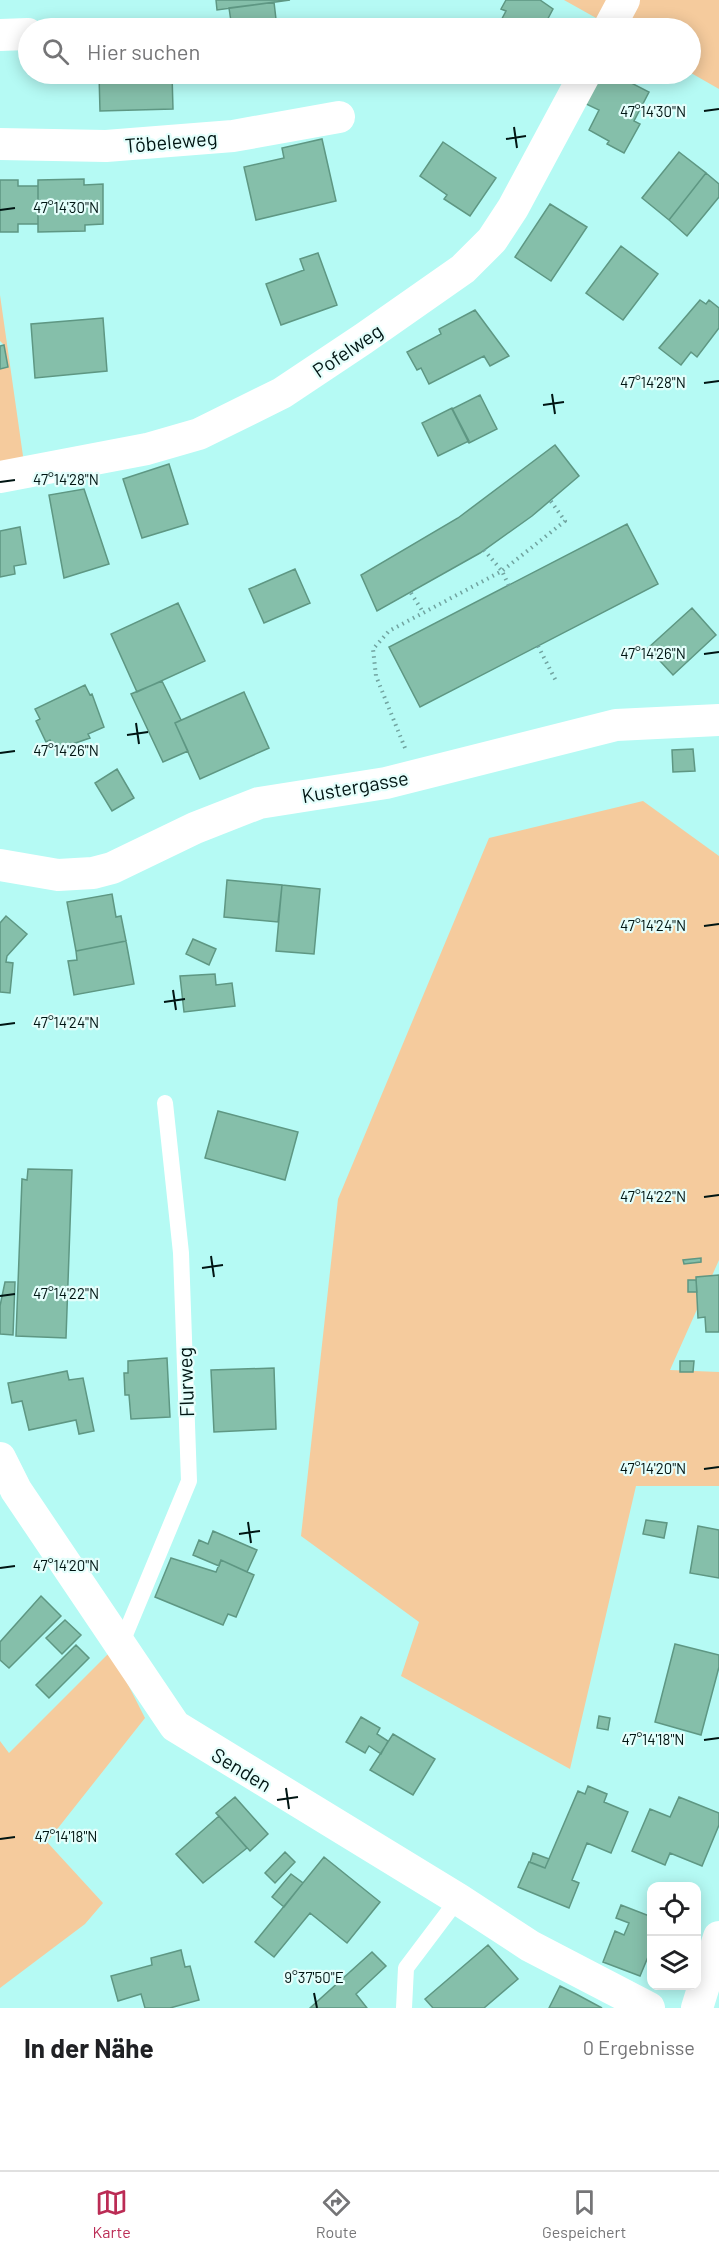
<!DOCTYPE html>
<html lang="de">
<head>
<meta charset="utf-8">
<style>
  :root { --surface:#fff; --page:#f6f6f6; --text:#202124; --muted:#757577; --line:#e0e0e0; --accent:#bb2c55 }
  body { margin:0; font-family:Barlow,sans-serif; background:var(--page); color:var(--text) }
  .controls { position:absolute; right:18px; bottom:18px; display:grid; overflow:hidden; border-radius:12px; box-shadow:0 3px 15px #0003 }
  .controls button { width:54px; height:54px; display:grid; place-items:center; padding:0; border:0; border-bottom:2px solid var(--line); background:var(--surface); color:var(--text); font:30px sans-serif }
  .list { margin:0; padding:0; list-style:none }
  h2 { display:flex; justify-content:space-between; align-items:center; height:78px; margin:0; padding:0 24px; font-size:26px }
  h2 small { font-size:20px; font-weight:400; color:var(--muted) }
  .icon { flex:none; width:33px; height:33px; fill:none; stroke:currentColor; stroke-width:2; stroke-linecap:round; stroke-linejoin:round }
  .map { position:relative; flex:none; width:719px; height:2008px; overflow:hidden }
  .search { position:absolute; background:var(--surface); box-shadow:0 3px 15px #0003; left:18px; right:18px; top:18px; height:66px; display:flex; align-items:center; gap:15px; box-sizing:border-box; padding:0 21px; border-radius:33px; color:var(--muted); font-size:22px }
  .sheet { height:162px; background:var(--surface) }
  nav { display:flex; justify-content:space-around; align-items:center; box-sizing:border-box; height:84px; border-top:2px solid var(--line); background:var(--surface); font-size:16px; color:var(--muted) }
  nav a { display:grid; justify-items:center; gap:3px }
  nav .on { color:var(--accent) }
  .map>svg:first-child { display:block }
</style>
</head>
<body>
<div class="map">
<svg width="719" height="2008" viewBox="0 0 719 2008">
  <rect width="100%" height="100%" fill="#b5faf4"/>
  <path fill="#f5cb9d" d="M564 0H719V89L691 73 690 28H614Z
    M0 295 24 463 0 467V369L8 367 4 345 0 341Z
    M643 801 719 856V1260L670 1370 719 1372V1486H636L570 1769 401 1676 419 1622 301 1536 338 1199 489 838Z
    M111 1651 145 1718 47 1842 103 1903 85 1924 0 1988V1741L9 1753Z"/>
  <path fill="#85bfaa" stroke="#5e9783" stroke-width="1.5" d="M216 0H290L217 10Z
    M506 0H540L553 9 544 26 549 28H497L506 11 501 9Z
    M274 2 277 28H232L229 8Z
    M99 74H172L173 109 100 111Z
    M600 74 612 79 614 74 649 92 634 121 640 124 624 153 607 144 609 141 589 130 599 110 584 103Z
    M322 139 336 201 256 220 244 167 284 158 282 148Z
    M443 142 496 178 470 216 444 199 447 195 420 176Z
    M679 152 706 173 669 220 642 198Z
    M706 173 719 184V197L687 236 669 220Z
    M84 179V185L103 184V224L85 225V231L38 232V180Z
    M0 180H18V186H38V224H18V232H0Z
    M550 204 587 227 551 281 515 257Z
    M621 246 658 274 623 320 586 293Z
    M318 253 337 305 281 325 266 284 304 270 300 259Z
    M700 300 706 304 709 300 719 308V328L697 357 691 352 681 365 659 348Z
    M475 310 509 356 490 366 484 356 429 384 421 368 417 370 407 352 441 334 439 329Z
    M103 318 107 371 35 378 31 324Z
    M4 345 8 367 0 369V346Z
    M480 395 497 429 469 443 452 409Z
    M452 408 469 441 438 456 422 423Z
    M555 445 579 476 532 516 480 553 377 611 361 575 458 518Z
    M169 464 188 524 142 538 123 479Z
    M84 489 109 564 64 578 49 495Z
    M627 524 658 584 420 707 389 647Z
    M20 527 26 564 14 566 15 574 0 577V531Z
    M295 569 310 603 264 623 249 589Z
    M178 603 205 661 137 692 111 634Z
    M692 608 716 635 673 675 648 648Z
    M162 681 181 720 175 723 188 751 163 762 131 694Z
    M85 685 90 695 92 694 104 727 88 734 90 738 55 750 50 740 46 742 36 721 40 719 35 709Z
    M244 692 269 748 200 779 175 723Z
    M693 749 695 771 673 772 672 750Z
    M117 769 134 798 112 811 95 783Z
    M227 880 282 885 278 922 224 917Z
    M282 885 320 889 314 954 276 951Z
    M112 894 116 917 121 916 126 941 76 951 67 902Z
    M6 916 27 934 7 956 6 962 13 963 10 993 0 992V923Z
    M193 939 216 949 209 965 186 954Z
    M126 941 134 984 74 995 68 961 77 960 76 951Z
    M215 974 216 985 232 983 235 1006 184 1012 180 976Z
    M218 1111 298 1132 285 1180 205 1158Z
    M28 1169 72 1170 66 1338 16 1336 22 1179 27 1180Z
    M701 1258V1262L684 1264 683 1260Z
    M719 1275V1332H706L705 1317 698 1318 696 1277Z
    M688 1280H696L697 1292H688Z
    M5 1282H15L13 1335 0 1334V1306Z
    M167 1358 170 1417 131 1419 129 1395H125L124 1373H128V1361Z
    M680 1361H694L693 1372H680Z
    M274 1368 276 1429 214 1432 211 1370Z
    M67 1371 69 1380 83 1378 94 1431 79 1434 76 1420 29 1430 22 1401 12 1403 8 1383Z
    M646 1520 667 1523 664 1538 643 1534Z
    M698 1526 719 1530V1578L690 1573Z
    M213 1531 257 1550 247 1572 221 1560 219 1566 193 1555 199 1540 208 1544Z
    M171 1558 216 1572 221 1560 254 1575 236 1617 228 1614 223 1625 155 1597Z
    M41 1596 61 1616 9 1668 0 1660V1642Z
    M65 1620 81 1635 62 1654 46 1638Z
    M675 1644 719 1655V1667L701 1735 655 1722Z
    M76 1645 89 1658 49 1698 36 1685Z
    M599 1716 610 1718 608 1730 597 1728Z
    M361 1717 380 1728 377 1734 388 1741 381 1754 369 1746 365 1753 346 1742Z
    M393 1734 435 1759 413 1795 370 1770Z
    M588 1786 607 1794 604 1802 628 1812 611 1853 587 1843 572 1880 579 1883 569 1908 518 1887 529 1862 545 1868 578 1791 585 1794Z
    M235 1797 268 1834 250 1851 216 1813Z
    M679 1797 719 1813V1825L702 1866 670 1853 665 1865 632 1851 650 1809 670 1817Z
    M219 1816 247 1848 203 1883 176 1854Z
    M285 1852 295 1862 275 1883 265 1873Z
    M533 1853 549 1859 545 1868 530 1862Z
    M324 1857 380 1902 347 1943 310 1913 274 1957 255 1942Z
    M291 1874 303 1883 284 1907 272 1897Z
    M621 1905 652 1917V1958L648 1957 640 1976 603 1962 615 1931 624 1935 629 1923 616 1918Z
    M488 1945 518 1979 484 2008H433L425 1999Z
    M181 1950 185 1967 190 1966 199 2000 170 2008H145L141 1994 118 2001 111 1976 152 1965 151 1958Z
    M372 1952 386 1966 356 1994 367 2008H310Z
    M560 1986 576 1994 602 2008H549Z"/>
  <g fill="none" stroke-linecap="round" stroke-linejoin="round">
    <path stroke="#71a4a0" stroke-width="4" stroke-dasharray="1.5 4.5" stroke-linecap="butt" d="M484 550 502 571 509 586
      M411 593 423 612
      M538 646 556 681
      M405 748 376 676 373 649 389 631 502 571 565 521 550 500"/>
    <path stroke="#fff" stroke-width="16" d="M120 1647 189 1481 181 1253 165 1103
      M404 2008 406 1968 458 1899"/>
    <path stroke="#fff" stroke-width="32" d="M609 28 624 0
      M0 35 28 34
      M0 144 106 146 233 136 339 117
      M0 477 147 449 199 434 282 393 363 339 463 269 492 240 513 208 585 74
      M0 865 58 875 93 873 112 868 195 828 259 803 386 783 616 725 719 720
      M0 1458 16 1490 175 1726 458 1899 530 1946 649 2008
      M697 2008 719 1937"/>
  </g>
  <path fill="none" stroke="#001513" stroke-width="2" d="M704 111 719 109M514 127 517 148M506 139 526 136M0 210 15 208M704 383 719 381M552 394 555 414M543 405 564 402M0 482 15 480M704 654 719 652M136 723 139 744M127 735 148 732M0 753 15 751M704 926 719 924M173 990 176 1010M164 1002 185 999M0 1025 15 1023M704 1197 719 1195M211 1256 214 1277M202 1268 223 1265M0 1296 15 1294M704 1469 719 1467M248 1522 251 1543M239 1534 260 1531M0 1568 15 1566M704 1740 719 1738M286 1788 289 1809M277 1800 298 1797M0 1839 15 1837M314 1993 317 2008"/>
  <g text-anchor="middle" dominant-baseline="central" stroke-width="4.5" stroke-linejoin="round" paint-order="stroke">
    <g font-size="20" fill="#001513" stroke="#e4fefb">
      <text transform="translate(171 141) rotate(-5)">Töbeleweg</text>
      <text transform="translate(347 350) rotate(-34)">Pofelweg</text>
      <text transform="translate(355 786) rotate(-10)">Kustergasse</text>
      <text transform="translate(185 1382) rotate(-92)">Flurweg</text>
      <text transform="translate(242 1769) rotate(31)">Senden</text>
    </g>
  </g>
  <g font-size="15" text-anchor="middle" fill="#001513" stroke="#e4fefb" stroke-width="4.5" stroke-linejoin="round" paint-order="stroke">
    <text x="653" y="117">47°14'30"N</text>
    <text x="66" y="213">47°14'30"N</text>
    <text x="653" y="388">47°14'28"N</text>
    <text x="66" y="485">47°14'28"N</text>
    <text x="653" y="659">47°14'26"N</text>
    <text x="66" y="756">47°14'26"N</text>
    <text x="653" y="931">47°14'24"N</text>
    <text x="66" y="1028">47°14'24"N</text>
    <text x="653" y="1202">47°14'22"N</text>
    <text x="66" y="1299">47°14'22"N</text>
    <text x="653" y="1474">47°14'20"N</text>
    <text x="66" y="1571">47°14'20"N</text>
    <text x="653" y="1745">47°14'18"N</text>
    <text x="66" y="1842">47°14'18"N</text>
    <text x="314" y="1983">9°37'50"E</text>
  </g>
</svg>
<div class="controls">
<button><svg class="icon" aria-label="locate" viewBox="0 0 24 24"><circle cx="12" cy="12" r="6"/><path d="M12 2v4M12 18v4M2 12h4M18 12h4"/></svg></button>
<button><svg class="icon" aria-label="layers" viewBox="0 0 24 24"><path d="M12 4l9 5-9 5-9-5zM3 14l9 5 9-5"/></svg></button>
</div>
<div class="search"><svg class="icon" aria-label="search" viewBox="0 0 24 24"><circle cx="10" cy="10" r="6"/><path d="M15 15l6 6"/></svg>Hier suchen</div>
</div>
<section class="sheet">
<h2>In der Nähe<small>0 Ergebnisse</small></h2>
<ul class="list">
</ul>
</section>
<nav>
<a class="on"><svg class="icon" aria-label="map" viewBox="0 0 24 24"><path d="M3 6l6-2 6 2 6-2v14l-6 2-6-2-6 2zM9 4v14M15 6v14"/></svg>Karte</a>
<a><svg class="icon" aria-label="directions" viewBox="0 0 24 24"><path d="M12 3l9 9-9 9-9-9zM9 14v-3h6M13 9l2 2-2 2"/></svg>Route</a>
<a><svg class="icon" aria-label="saved" viewBox="0 0 24 24"><path d="M7 4h10v16l-5-4-5 4z"/></svg>Gespeichert</a>
</nav>
</body>
</html>
